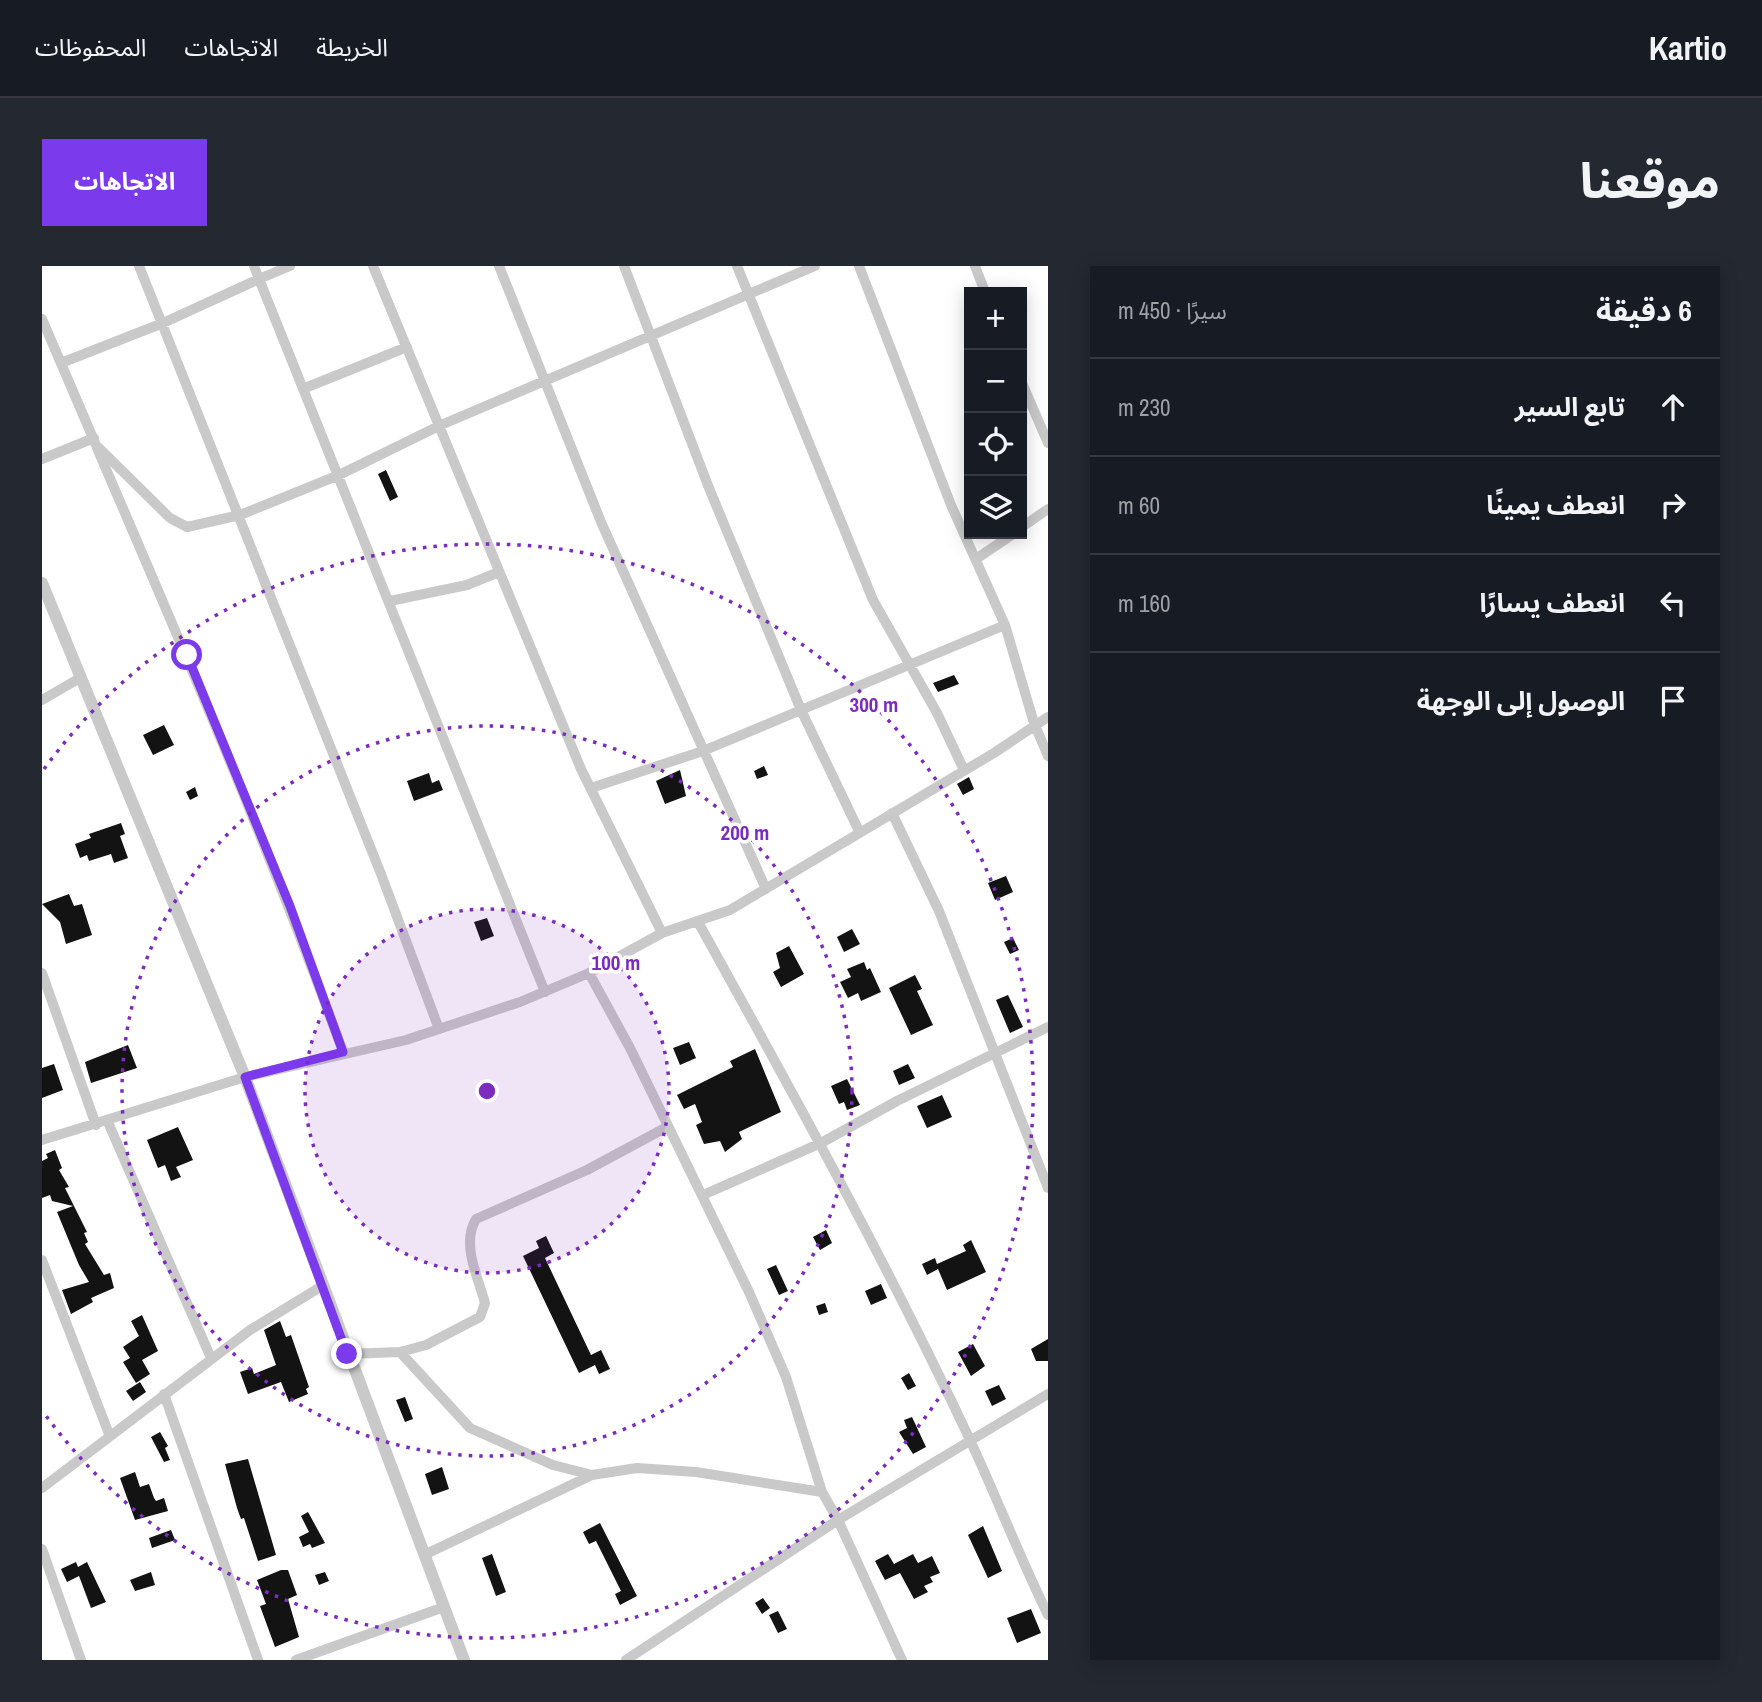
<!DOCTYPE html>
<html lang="ar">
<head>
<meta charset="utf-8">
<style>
  :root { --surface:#171b24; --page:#242831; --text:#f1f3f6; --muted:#9ea1a6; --line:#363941; --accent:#7c3aed }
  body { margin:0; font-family:"Archivo Narrow","Noto Sans Arabic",sans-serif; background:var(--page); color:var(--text); direction:rtl }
  .controls { position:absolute; right:21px; top:21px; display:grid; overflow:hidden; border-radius:0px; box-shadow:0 4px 18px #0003 }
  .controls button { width:63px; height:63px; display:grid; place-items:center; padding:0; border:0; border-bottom:2px solid var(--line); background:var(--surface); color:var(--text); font:35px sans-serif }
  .stop { position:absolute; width:21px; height:21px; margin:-16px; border:5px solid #7c3aed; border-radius:50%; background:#fff }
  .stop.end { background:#7c3aed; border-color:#fff; box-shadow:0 2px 7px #0008 }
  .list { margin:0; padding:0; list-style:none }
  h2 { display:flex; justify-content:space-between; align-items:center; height:91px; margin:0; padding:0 28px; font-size:30px }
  h2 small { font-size:23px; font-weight:400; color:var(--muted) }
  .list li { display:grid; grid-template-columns:46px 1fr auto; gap:21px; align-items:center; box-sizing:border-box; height:98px; padding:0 28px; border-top:2px solid var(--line) }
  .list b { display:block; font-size:26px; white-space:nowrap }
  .list em { font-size:23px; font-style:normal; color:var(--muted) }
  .icon { flex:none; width:38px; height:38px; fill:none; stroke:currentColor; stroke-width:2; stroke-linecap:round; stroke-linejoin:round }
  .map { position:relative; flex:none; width:1006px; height:1394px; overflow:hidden; direction:ltr; border-radius:0px }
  header { display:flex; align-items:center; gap:42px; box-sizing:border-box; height:98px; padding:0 35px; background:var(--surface); border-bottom:2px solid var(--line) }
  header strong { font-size:33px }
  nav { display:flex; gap:38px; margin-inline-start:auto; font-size:24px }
  .intro { display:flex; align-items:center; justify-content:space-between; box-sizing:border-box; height:168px; padding:0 42px }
  h1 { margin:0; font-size:49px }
  .button { padding:18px 32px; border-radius:0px; background:var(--accent); color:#fff; font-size:24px; font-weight:700 }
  main { display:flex; gap:42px; padding:0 42px }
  aside { flex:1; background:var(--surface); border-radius:0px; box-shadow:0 4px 18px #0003 }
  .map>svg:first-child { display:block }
</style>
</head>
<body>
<header>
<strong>Kartio</strong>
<nav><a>الخريطة</a><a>الاتجاهات</a><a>المحفوظات</a></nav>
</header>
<div class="intro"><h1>موقعنا</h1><a class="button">الاتجاهات</a></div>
<main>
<aside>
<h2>6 دقيقة<small>سيرًا · 450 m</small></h2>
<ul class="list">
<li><svg class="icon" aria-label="ahead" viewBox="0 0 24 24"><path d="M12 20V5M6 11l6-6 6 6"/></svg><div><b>تابع السير</b></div><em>230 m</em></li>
<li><svg class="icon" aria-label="right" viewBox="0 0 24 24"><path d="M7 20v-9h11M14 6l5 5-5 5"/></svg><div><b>انعطف يمينًا</b></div><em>60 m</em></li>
<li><svg class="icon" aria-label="left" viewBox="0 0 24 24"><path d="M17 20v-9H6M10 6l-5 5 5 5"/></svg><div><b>انعطف يسارًا</b></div><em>160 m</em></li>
<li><svg class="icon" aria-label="arrive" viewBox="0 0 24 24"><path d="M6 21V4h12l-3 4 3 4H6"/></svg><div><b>الوصول إلى الوجهة</b></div></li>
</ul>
</aside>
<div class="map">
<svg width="1006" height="1394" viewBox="0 0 1006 1394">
  <rect width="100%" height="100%" fill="#fff"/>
  <path fill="#131313" d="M344 204 356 231 348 235 336 208Z
    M912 409 917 418 896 426 891 417Z
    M122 459 132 479 111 489 101 469Z
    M722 500 726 509 715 513 712 505Z
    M638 504 644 530 623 538 614 515Z
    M387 507 390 517 397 514 401 524 372 535 365 515Z
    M927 511 932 523 921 529 915 518Z
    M153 521 156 530 148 534 144 526Z
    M79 557 83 568 78 570 86 592 72 597 69 588 47 595 45 589 38 592 33 578 49 572 47 568Z
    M964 610 971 626 953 634 946 617Z
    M27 628 32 640 40 638 50 669 24 678 18 656 0 638Z
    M445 652 452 670 439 675 432 656Z
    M810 663 818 678 802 686 795 671Z
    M971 672 977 684 968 688 962 676Z
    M747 680 762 708 739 721 731 706 738 702 734 687Z
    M822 696 825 704 828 702 839 726 819 735 816 727 806 732 798 716 809 711 805 703Z
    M873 709 880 723 875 725 891 759 869 769 847 722Z
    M966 729 981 761 968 767 954 734Z
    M647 776 654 792 638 799 631 782Z
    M86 779 95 802 49 817 43 796Z
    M713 783 739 846 697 866 700 873 683 886 678 875 662 878 654 859 660 856 653 838 642 843 635 829 691 801 688 795Z
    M12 798 21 824 0 832V802Z
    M866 798 873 812 857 819 851 805Z
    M805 813 818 839 805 844 802 836 797 838 789 820Z
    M900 829 910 851 885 862 875 840Z
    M136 861 151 894 134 901 139 911 129 915 123 899 116 902 105 874Z
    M13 884 20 902 17 904 27 921 23 922 45 966 42 967 46 976 43 978 62 1009 68 1007 72 1022 49 1032 51 1036 29 1048 20 1024 47 1016 37 999 15 946 31 940 10 935 8 929 0 932V895L6 892 4 888Z
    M784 964 790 977 778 984 771 971Z
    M504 970 512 987 503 992 549 1089 559 1084 568 1103 557 1108 553 1099 537 1107 481 990 497 982 494 975Z
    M929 974 944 1006 905 1024 896 1003 885 1009 880 998 893 992 895 998 924 985 921 979Z
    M734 999 746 1025 737 1029 725 1003Z
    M839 1018 845 1032 829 1039 823 1025Z
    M783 1037 786 1046 777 1049 774 1040Z
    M100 1049 116 1085 100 1094 108 1108 94 1117 81 1096 88 1092 81 1081 97 1070 89 1055Z
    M238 1055 244 1071 249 1069 267 1121 264 1123 266 1128 247 1136 239 1116 206 1128 198 1106 210 1102 212 1108 234 1099 222 1064Z
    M1006 1073V1095H994L989 1083Z
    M931 1078 943 1100 929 1110 916 1086Z
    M867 1107 874 1120 866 1124 859 1112Z
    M98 1116 104 1126 91 1135 84 1125Z
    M957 1119 964 1133 950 1140 943 1125Z
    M363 1131 371 1153 363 1156 354 1134Z
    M870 1151 884 1181 871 1188 857 1166 865 1162 862 1154Z
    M118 1166 126 1180 123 1182 128 1194 122 1196 109 1171Z
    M206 1193 234 1289 216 1295 202 1252 199 1253 195 1242 183 1198Z
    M400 1201 407 1223 390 1229 383 1208Z
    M93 1206 98 1221 107 1218 112 1232 114 1235 122 1232 126 1245 93 1254 78 1212Z
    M266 1246 283 1277 270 1282 268 1278 261 1281 257 1271 267 1266 259 1250Z
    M558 1257 595 1330 578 1339 573 1328 579 1325 554 1275 547 1278 541 1266Z
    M941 1260 960 1305 946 1312 926 1269Z
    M129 1264 133 1274 110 1282 107 1272Z
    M450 1288 464 1326 454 1330 440 1292Z
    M846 1288 852 1298 871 1288 876 1297 890 1290 898 1307 888 1311 891 1316 882 1320 886 1326 872 1333 858 1307 843 1314 833 1295Z
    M34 1296 36 1301 45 1296 64 1336 49 1342 37 1310 25 1316 19 1303Z
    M239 1304H246L255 1329 246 1333 257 1371 233 1381 218 1340 224 1338 215 1314Z
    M109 1306 113 1319 93 1325 88 1314Z
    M283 1306 287 1315 277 1319 273 1309Z
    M721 1332 728 1342 720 1348 713 1337Z
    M989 1343 999 1367 975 1377 965 1352Z
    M736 1345 745 1363 736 1367 727 1349Z"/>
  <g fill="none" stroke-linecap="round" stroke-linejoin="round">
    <path stroke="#c9c9c9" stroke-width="10" d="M97 0 339 608 397 763
      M248 0 217 13 503 726
      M331 0 539 503 620 667
      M457 0 559 256 724 623
      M695 0 831 334 895 447 922 504
      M817 0 909 239 963 359 992 457 1006 490
      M933 0 943 26
      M0 53 54 179 128 252 145 261 198 249 297 209 399 159 773 0
      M19 97 121 57 217 13 212 0
      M980 117 1006 177
      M263 122 365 81
      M55 182C141 382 227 581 301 786
      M0 193 52 172
      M980 261 1006 243
      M934 293 971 268
      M348 335 425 319 457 306
      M0 434 38 412
      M549 522 661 485 759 444 667 222 582 0
      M850 547 897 645 1006 922
      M817 565 759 444 963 359
      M656 656C751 827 845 997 928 1174 955 1232 978 1292 1006 1349
      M0 707 54 859
      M547 707 588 782 707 1026 744 1111 780 1226 796 1254 860 1394
      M65 854 169 1092
      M0 874 203 811 364 774 478 736 547 707 620 667 688 644 952 487 1006 451
      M661 929 779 877 855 835 1006 761
      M0 994 67 1168
      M358 1086 384 1079 438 1051 443 1037C436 1011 419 978 434 953L545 904 625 861
      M305 1088 358 1086 428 1162 511 1199 550 1209 595 1202 654 1206 780 1226
      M122 1128 216 1394
      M0 1222 208 1064 280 1020
      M0 1283 39 1394
      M382 1289 550 1209
      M254 1394 402 1341
      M584 1394 796 1254 1006 1128"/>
    <path stroke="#c9c9c9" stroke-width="12" d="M0 317 203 811 422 1394"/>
  </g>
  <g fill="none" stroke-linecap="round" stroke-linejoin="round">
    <path stroke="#7c3aed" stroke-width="9" d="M145 389 248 640 301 786 203 811 305 1088"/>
  </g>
  <circle cx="445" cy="825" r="182" fill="#7b2cbf" fill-opacity=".12"/>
  <g fill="none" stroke="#7b2cbf" stroke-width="3.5" stroke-dasharray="3.5 7">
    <circle cx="445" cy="825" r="182"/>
    <circle cx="445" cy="825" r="365"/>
    <path d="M2 503A547 547 0 1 1 2 1147"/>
  </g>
  <circle cx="445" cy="825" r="10" fill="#7b2cbf" stroke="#fff" stroke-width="3.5"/>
  <g font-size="21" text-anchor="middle" font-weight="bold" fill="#7b2cbf" stroke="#fff" stroke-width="7" stroke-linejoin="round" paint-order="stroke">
    <text x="832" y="446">300 m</text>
    <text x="703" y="574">200 m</text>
    <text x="574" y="704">100 m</text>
  </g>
</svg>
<div class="controls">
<button>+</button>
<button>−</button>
<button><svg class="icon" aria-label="locate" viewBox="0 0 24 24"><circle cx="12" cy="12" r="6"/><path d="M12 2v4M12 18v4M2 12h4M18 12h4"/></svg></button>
<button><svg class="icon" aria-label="layers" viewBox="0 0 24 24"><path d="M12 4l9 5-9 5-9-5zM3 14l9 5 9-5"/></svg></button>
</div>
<div class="stop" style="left:145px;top:389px"></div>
<div class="stop end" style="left:305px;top:1088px"></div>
</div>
</main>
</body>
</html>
